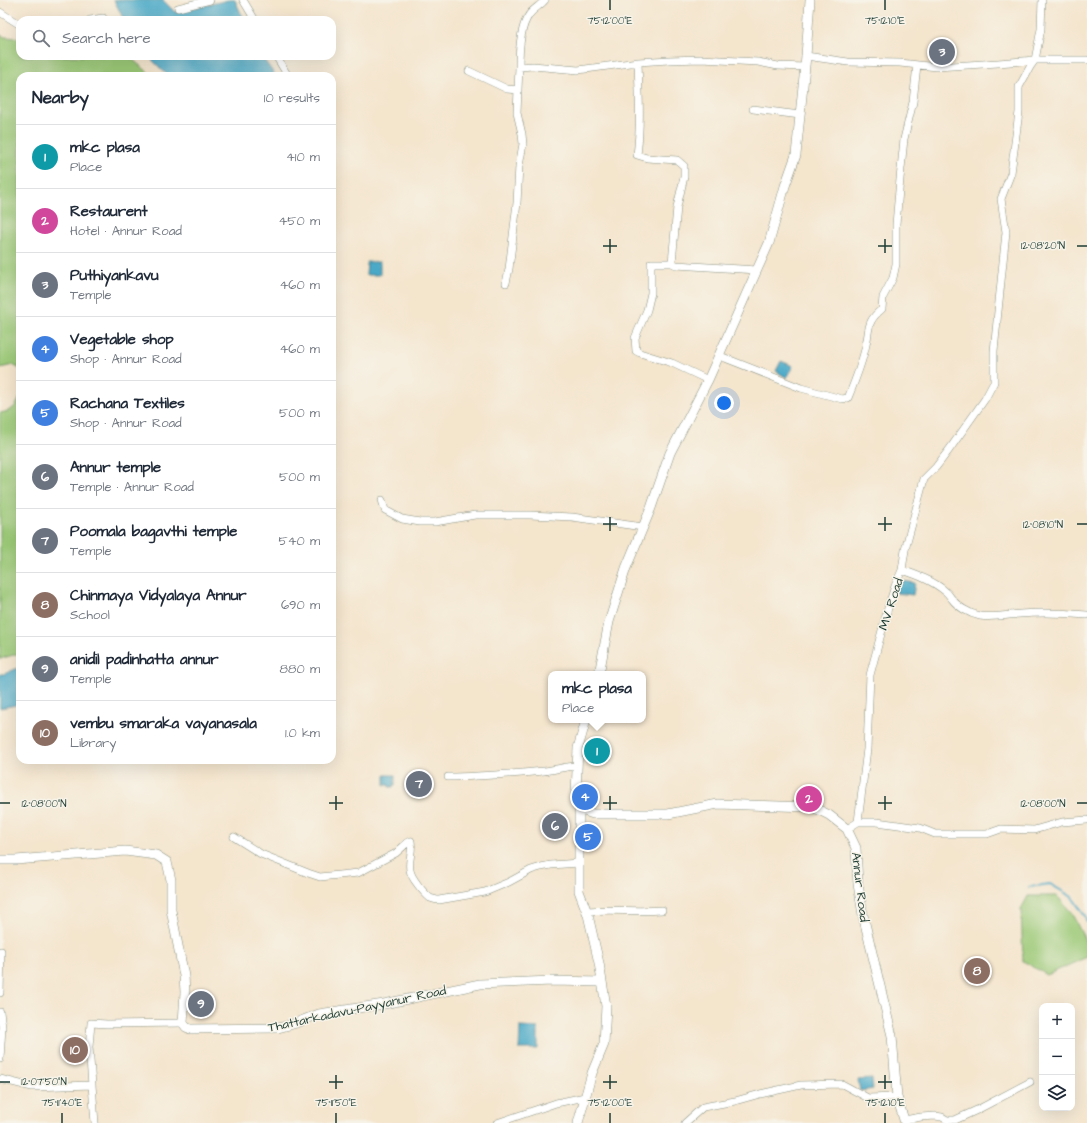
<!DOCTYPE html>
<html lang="en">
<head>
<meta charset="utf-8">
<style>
  :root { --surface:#fff; --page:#f6f6f7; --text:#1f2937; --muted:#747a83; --line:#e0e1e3; --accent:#c8321e }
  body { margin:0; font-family:"Architects Daughter",sans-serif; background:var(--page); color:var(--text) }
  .controls { position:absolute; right:12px; bottom:12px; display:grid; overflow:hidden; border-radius:8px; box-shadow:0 4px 16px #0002 }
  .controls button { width:36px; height:36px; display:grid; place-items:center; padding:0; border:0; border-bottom:1px solid var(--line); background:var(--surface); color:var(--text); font:20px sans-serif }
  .you { position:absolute; left:724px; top:403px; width:14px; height:14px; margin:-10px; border:3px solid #fff; border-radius:50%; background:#1a73e8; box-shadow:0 0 0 6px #1a73e833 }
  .badge { display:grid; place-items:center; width:26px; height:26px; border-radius:50%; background:var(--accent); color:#fff; font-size:13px; font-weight:700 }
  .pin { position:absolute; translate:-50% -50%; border:2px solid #fff; box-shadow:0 1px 4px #0006 }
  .popup { position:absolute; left:548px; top:671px; width:98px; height:52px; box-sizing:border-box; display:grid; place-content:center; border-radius:8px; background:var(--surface); filter:drop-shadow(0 1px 3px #0005); font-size:13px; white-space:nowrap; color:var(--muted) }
  .popup b { font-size:15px; color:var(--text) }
  .popup::after { content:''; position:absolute; left:50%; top:100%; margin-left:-8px; border:8px solid transparent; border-top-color:var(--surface) }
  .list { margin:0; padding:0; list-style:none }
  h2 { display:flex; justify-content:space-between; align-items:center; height:52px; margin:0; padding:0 16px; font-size:17px }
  h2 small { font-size:13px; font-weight:400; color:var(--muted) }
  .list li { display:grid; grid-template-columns:26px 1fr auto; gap:12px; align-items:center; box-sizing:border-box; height:64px; padding:0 16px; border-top:1px solid var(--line) }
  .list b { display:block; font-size:15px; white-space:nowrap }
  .list p { margin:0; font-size:13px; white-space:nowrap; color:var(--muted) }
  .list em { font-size:13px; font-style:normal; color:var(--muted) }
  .icon { flex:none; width:22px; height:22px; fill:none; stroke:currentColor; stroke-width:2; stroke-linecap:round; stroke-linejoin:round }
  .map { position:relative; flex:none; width:1087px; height:1123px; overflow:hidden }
  .search { position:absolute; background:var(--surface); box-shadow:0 4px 16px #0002; left:16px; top:16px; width:320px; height:44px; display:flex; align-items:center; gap:10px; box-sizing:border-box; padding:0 14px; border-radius:12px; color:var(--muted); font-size:15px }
  .panel { position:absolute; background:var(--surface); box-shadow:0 4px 16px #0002; left:16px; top:72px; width:320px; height:692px; border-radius:12px }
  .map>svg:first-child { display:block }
</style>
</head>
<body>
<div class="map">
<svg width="1087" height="1123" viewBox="0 0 1087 1123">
  <rect width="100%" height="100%" fill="#f7f3e8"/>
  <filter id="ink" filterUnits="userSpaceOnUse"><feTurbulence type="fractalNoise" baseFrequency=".025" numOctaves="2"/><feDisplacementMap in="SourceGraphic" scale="8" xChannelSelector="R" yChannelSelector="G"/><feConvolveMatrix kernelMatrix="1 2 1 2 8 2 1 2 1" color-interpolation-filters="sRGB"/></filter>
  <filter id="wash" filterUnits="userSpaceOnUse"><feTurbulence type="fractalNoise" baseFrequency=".012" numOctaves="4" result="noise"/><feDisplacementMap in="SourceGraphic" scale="16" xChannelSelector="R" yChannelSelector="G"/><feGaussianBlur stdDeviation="0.9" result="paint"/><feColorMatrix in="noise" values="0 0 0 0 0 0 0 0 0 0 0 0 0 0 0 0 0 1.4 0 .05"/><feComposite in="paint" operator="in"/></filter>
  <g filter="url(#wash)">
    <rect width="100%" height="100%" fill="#f4e5cd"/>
    <path fill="#9bc977" stroke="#5d8356" d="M0 35 5 37 20 38V56H128L153 76H20V369L13 365 0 368Z
      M20 397V653L0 659V413C11 411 16 408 20 397Z
      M1028 896H1057L1071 912 1087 944V957L1047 975 1023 961 1021 909Z"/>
    <path fill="#48a9c7" stroke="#34737e" d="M114 0H163L175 12 229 0H235L244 20H124Z
      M148 56H261L276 76H168Z
      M367 262H380V275H366Z
      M781 361 793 366 787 378 776 371Z
      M898 580 915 583 913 595 896 593Z
      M20 667V703L16 705 0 708V674H4Z
      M385 775H395V785H393V787H389V785H385Z
      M520 1027 538 1028V1049H519Z
      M872 1079 873 1089 860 1091 858 1080Z"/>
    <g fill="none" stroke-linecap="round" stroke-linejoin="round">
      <path stroke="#48a9c7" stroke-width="2" d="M1029 887 1050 884 1072 897 1085 916 1087 922"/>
    </g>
  </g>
  <g filter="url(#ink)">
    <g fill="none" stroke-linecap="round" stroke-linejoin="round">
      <g stroke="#8a9180" stroke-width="8">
        <path id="minor" d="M243 0 255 20
          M178 8 210 0
          M0 12 20 25
          M90 20 103 18
          M276 56 288 76
          M806 56 848 62 900 63 937 67 998 63 1035 60 1041 29 1042 0
          M638 62C639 93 641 124 637 155L647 158 677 160 684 166V177L677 207 672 263 676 265 757 270
          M519 67C519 53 520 27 529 15 533 9 540 6 545 0
          M469 71 507 89 518 90
          M753 109 800 115
          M672 263H651V293L647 310 635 338 636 351 640 353 672 363 708 380
          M506 283 509 269 517 203 519 166 523 144 522 134 517 113 519 67 533 66 578 70 638 62 669 60 701 59 758 62 778 66 805 67
          M720 356 801 388 842 399 848 398C855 381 862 363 866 345 870 328 866 322 882 309L883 297 893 278 896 264V224L900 179 904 139 913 102 917 65
          M382 500 385 510 402 519 420 522H435L475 515H530L572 517 643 527
          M902 570 905 550 924 479 936 467 949 450 985 399 994 382V351L1006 232 1001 199 1011 173 1019 112V87L1030 67 1035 60H1087
          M448 777C480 777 512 774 544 771 555 770 566 766 577 766
          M858 822H877L920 828 935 834H987L1001 829 1034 830 1062 822 1087 820
          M847 829 858 822 867 749 870 675 888 608 895 586 902 570C917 575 934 581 946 592 948 593 950 597 952 599 958 607 970 614 980 616 993 618 1007 615 1020 614 1042 612 1065 613 1087 615
          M234 837 261 854 308 873 320 877 358 873 396 853 407 843 411 841C413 853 408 860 410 870 411 878 424 893 430 898 433 899 436 900 439 900L485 892 509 882 531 870 541 867 551 865 579 863
          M587 911C612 909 637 912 662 910
          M0 993 1 951
          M0 1012 2 1027 0 1059
          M0 1079 32 1087 92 1085
          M904 1120 921 1117 935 1116 942 1117 947 1120H955L977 1110 1030 1082
          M95 1123 89 1047 91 1023 107 1024 183 1023
          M497 1123 556 1103 585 1097
          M685 1123 703 1107 735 1101 760 1094 801 1085 842 1084 868 1098 897 1097"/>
      </g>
      <g stroke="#8a9180" stroke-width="10">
        <path id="major" d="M599 674 609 622 626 568 651 508 670 453 708 380 769 243 785 186 796 155 806 56 810 0
          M579 809 593 814H668L718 804 809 807 819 810 829 815 847 829 856 848 858 884 863 915 892 1036 897 1097 905 1123
          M0 860H16L125 851 156 855 167 862 171 880V910L184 976 185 992 183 1023 186 1027 190 1029 278 1028 293 1024 319 1014 384 1004 480 984 552 981 601 982
          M578 1123 592 1073 604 1044 606 1006 599 963 588 915 579 891V809L576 793 578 748 586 720"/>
      </g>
      <use href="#minor" stroke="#fff" stroke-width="7"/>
      <use href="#major" stroke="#fff" stroke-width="9"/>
    </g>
  </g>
  <path fill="none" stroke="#1f3d34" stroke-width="1.5" d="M610 0V10M885 0V10M610 239V253M885 239V253M603 246H617M878 246H892M1077 246H1087M610 517V531M885 517V531M603 524H617M878 524H892M1077 524H1087M336 796V810M610 796V810M885 796V810M0 803H10M329 803H343M603 803H617M878 803H892M1077 803H1087M336 1075V1089M610 1075V1089M885 1075V1089M0 1082H10M329 1082H343M603 1082H617M878 1082H892M62 1113V1123M336 1113V1123M610 1113V1123M885 1113V1123"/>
  <g text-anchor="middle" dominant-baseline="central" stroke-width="3" stroke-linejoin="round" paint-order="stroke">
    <g font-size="13" fill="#1f3d34" stroke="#f7f3e8">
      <text transform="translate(891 604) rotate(-72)">MV Road</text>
      <text transform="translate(860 887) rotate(83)">Annur Road</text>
      <text transform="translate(357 1009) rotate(-12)">Thattarkadavu-Payyanur Road</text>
    </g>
  </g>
  <g font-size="10" text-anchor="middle" fill="#1f3d34" stroke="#f7f3e8" stroke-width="3" stroke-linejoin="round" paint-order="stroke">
    <text x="610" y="24">75°12'00"E</text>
    <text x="885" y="24">75°12'10"E</text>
    <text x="1043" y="249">12°08'20"N</text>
    <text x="1043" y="528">12°08'10"N</text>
    <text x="44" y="807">12°08'00"N</text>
    <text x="1043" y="807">12°08'00"N</text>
    <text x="44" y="1085">12°07'50"N</text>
    <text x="62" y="1106">75°11'40"E</text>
    <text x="336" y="1106">75°11'50"E</text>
    <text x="610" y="1106">75°12'00"E</text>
    <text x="885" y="1106">75°12'10"E</text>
  </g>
</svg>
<div class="controls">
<button>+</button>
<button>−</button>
<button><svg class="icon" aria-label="layers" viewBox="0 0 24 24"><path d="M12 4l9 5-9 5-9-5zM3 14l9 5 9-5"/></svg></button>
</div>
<div class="you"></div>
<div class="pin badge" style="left:597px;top:751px;background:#0f9aa8">1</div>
<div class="popup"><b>mkc plasa</b>Place</div>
<div class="pin badge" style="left:809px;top:799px;background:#d1479c">2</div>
<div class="pin badge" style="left:942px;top:52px;background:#6b7280">3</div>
<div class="pin badge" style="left:585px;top:797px;background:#3f7fe0">4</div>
<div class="pin badge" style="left:588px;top:837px;background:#3f7fe0">5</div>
<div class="pin badge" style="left:555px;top:826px;background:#6b7280">6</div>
<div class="pin badge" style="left:419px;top:784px;background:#6b7280">7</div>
<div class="pin badge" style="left:977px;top:971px;background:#8d6e63">8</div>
<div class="pin badge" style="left:201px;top:1004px;background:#6b7280">9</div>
<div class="pin badge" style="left:75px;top:1050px;background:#8d6e63">10</div>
<div class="search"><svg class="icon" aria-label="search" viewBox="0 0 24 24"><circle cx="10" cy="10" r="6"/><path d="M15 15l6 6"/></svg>Search here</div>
<section class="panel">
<h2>Nearby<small>10 results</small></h2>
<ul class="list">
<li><span class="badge" style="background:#0f9aa8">1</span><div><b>mkc plasa</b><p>Place</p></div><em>410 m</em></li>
<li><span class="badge" style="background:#d1479c">2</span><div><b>Restaurent</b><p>Hotel · Annur Road</p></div><em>450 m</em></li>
<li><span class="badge" style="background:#6b7280">3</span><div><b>Puthiyankavu</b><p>Temple</p></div><em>460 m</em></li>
<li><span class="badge" style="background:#3f7fe0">4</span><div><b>Vegetable shop</b><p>Shop · Annur Road</p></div><em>460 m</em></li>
<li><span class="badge" style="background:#3f7fe0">5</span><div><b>Rachana Textiles</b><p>Shop · Annur Road</p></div><em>500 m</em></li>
<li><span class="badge" style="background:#6b7280">6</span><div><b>Annur temple</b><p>Temple · Annur Road</p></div><em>500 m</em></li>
<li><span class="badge" style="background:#6b7280">7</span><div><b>Poomala bagavthi temple</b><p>Temple</p></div><em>540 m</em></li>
<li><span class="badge" style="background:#8d6e63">8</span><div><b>Chinmaya Vidyalaya Annur</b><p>School</p></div><em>690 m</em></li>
<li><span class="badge" style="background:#6b7280">9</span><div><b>anidil padinhatta annur</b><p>Temple</p></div><em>880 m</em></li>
<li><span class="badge" style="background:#8d6e63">10</span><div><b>vembu smaraka vayanasala</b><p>Library</p></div><em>1.0 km</em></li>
</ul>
</section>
</div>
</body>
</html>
